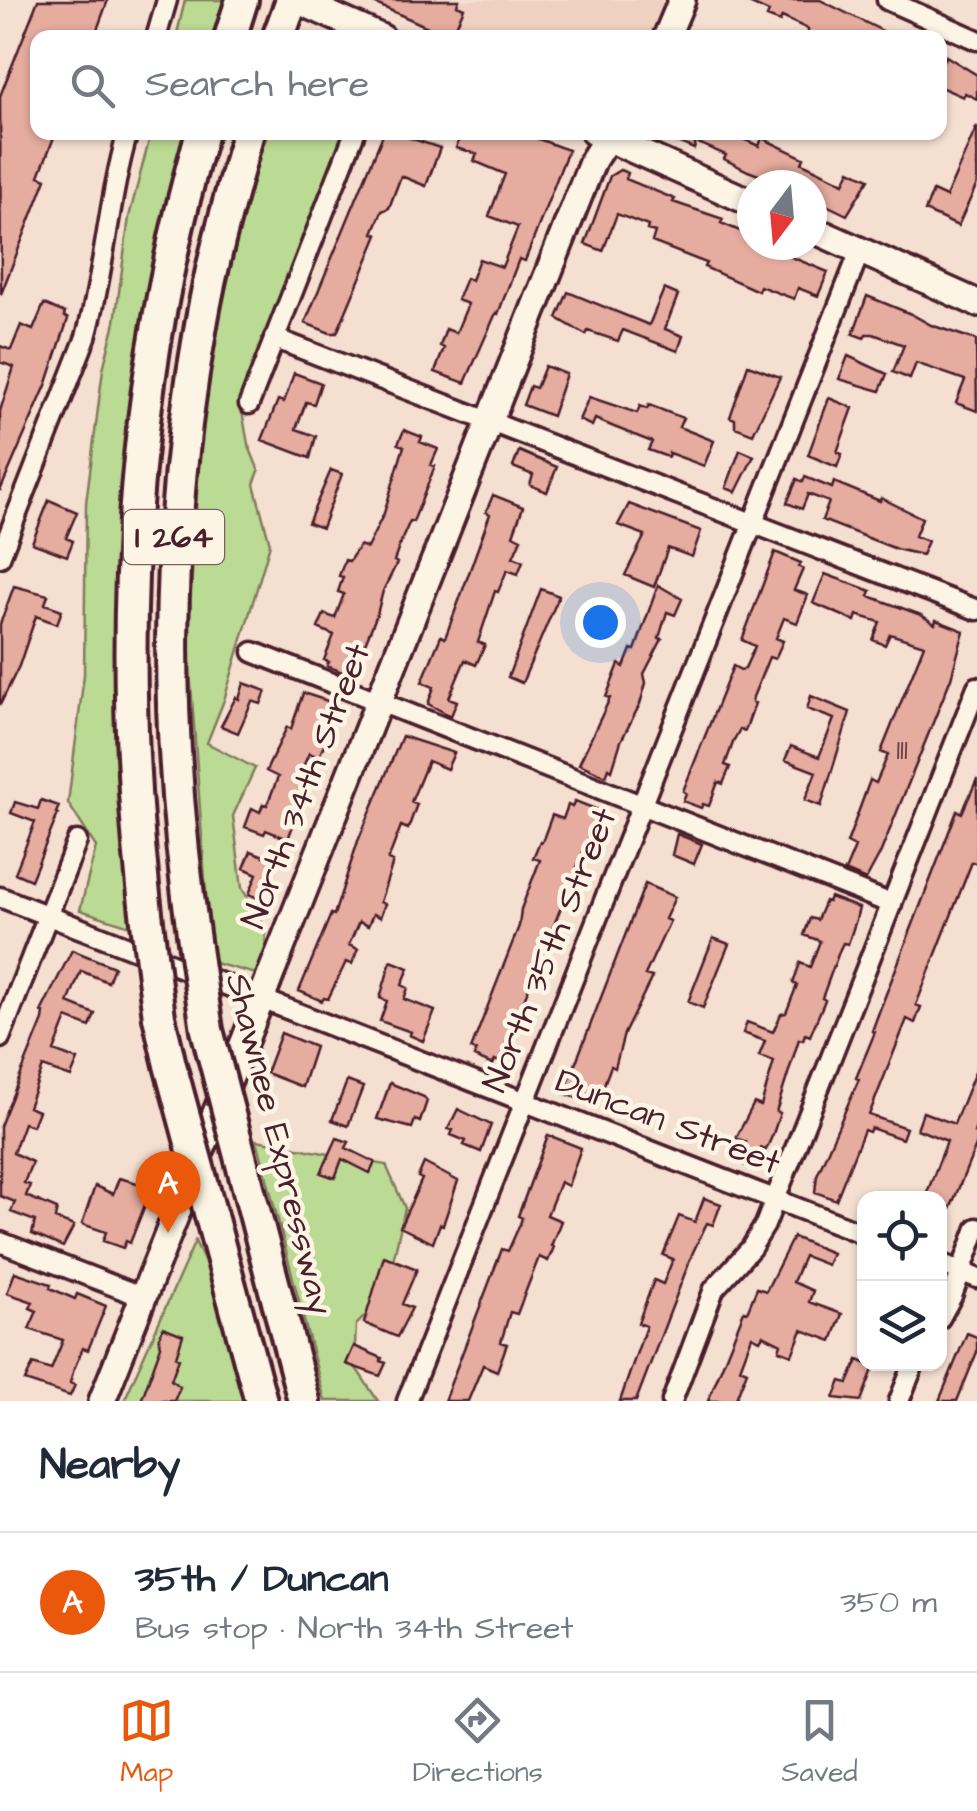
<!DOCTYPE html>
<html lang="en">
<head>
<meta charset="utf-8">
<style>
  :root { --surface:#fff; --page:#f6f6f7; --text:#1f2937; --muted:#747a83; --line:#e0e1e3; --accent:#ea580c }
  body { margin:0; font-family:"Architects Daughter",sans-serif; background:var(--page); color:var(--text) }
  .controls { position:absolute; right:30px; bottom:30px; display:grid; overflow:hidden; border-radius:20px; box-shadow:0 2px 8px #0004 }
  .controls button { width:90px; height:90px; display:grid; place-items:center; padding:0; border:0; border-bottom:2px solid var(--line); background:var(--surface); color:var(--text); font:50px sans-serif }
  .compass { position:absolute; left:737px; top:170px; width:90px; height:90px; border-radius:50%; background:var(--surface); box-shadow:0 2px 8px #0004; rotate:196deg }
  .you { position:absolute; left:600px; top:622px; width:35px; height:35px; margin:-25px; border:8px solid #fff; border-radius:50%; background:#1a73e8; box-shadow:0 0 0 15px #1a73e833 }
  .badge { display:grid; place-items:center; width:65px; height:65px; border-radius:50%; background:var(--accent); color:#fff; font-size:32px; font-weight:700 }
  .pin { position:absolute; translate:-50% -82px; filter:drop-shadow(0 2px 5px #0008) }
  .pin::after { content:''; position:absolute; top:52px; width:35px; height:30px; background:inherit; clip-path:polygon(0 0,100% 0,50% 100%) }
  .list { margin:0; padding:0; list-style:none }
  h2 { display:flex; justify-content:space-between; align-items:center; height:130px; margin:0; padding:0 40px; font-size:42px }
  h2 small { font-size:32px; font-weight:400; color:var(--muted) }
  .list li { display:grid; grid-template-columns:65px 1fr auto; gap:30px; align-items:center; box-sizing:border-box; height:140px; padding:0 40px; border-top:2px solid var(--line) }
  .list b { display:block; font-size:38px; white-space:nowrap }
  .list p { margin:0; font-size:32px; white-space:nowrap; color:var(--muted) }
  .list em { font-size:32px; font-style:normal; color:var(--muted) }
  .icon { flex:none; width:55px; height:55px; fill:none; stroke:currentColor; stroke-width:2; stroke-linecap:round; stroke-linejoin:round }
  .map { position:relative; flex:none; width:977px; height:1401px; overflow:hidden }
  .search { position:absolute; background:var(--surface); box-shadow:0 2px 8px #0004; left:30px; right:30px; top:30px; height:110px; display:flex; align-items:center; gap:25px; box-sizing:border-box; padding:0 35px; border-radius:20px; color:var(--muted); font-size:38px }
  .sheet { height:270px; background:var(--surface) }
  nav { display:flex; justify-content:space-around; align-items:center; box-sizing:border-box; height:140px; border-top:2px solid var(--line); background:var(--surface); font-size:28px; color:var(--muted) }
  nav a { display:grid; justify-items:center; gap:5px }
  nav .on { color:var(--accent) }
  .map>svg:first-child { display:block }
</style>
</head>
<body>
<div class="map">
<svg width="977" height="1401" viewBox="0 0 977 1401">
  <rect width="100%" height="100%" fill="#f5dfd0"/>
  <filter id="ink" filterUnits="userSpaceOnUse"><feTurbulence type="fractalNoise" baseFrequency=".01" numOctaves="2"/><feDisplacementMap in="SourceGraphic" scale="20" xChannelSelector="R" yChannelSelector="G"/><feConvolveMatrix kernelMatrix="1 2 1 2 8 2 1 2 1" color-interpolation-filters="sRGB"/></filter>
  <g filter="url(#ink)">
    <path fill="#f0d0c1" d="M448 0H666L651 31 664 37 431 38Z"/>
    <path fill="#bbda93" stroke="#827c5f" stroke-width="2.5" d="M185 0H227L217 37 176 38Z
      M151 133H187L136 371 116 557 118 713 133 927 80 910 96 847 68 803 84 675 86 503 103 369 115 322 129 217Z
      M268 133H345L242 411 248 444 259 471 254 484 270 544 224 700 207 743 255 768 233 816 242 888 266 930 264 976 214 963 207 907 188 643 204 374 252 173Z
      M257 1140 386 1165 405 1208 385 1296 356 1325 354 1365 378 1401H325Z
      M195 1241 220 1296 245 1401H124Z"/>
    <path fill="#e5ac9f" stroke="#4a1f2b" stroke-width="2.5" d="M38 0H108L94 38H38V132H56L39 176 46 179 1 294 0 96Z
      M367 0H459L457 5 464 8 451 38H437L439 32Z
      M742 0H820L897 38H829L821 34 815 38 808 34V29L782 17 780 22 767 17 769 12Z
      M946 56 977 75V99L965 93 963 97 940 87V57L945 59Z
      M977 126V184L958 226 925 211 933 191 946 197Z
      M384 132H413L410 138 440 148 426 186 401 176 389 208 382 211 373 233 378 235 337 333H330L305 323Z
      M461 132H520L568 150 525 261 519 259 498 314 496 313 465 383 435 372 444 348 440 346 446 329 456 333 468 304 457 300 466 278 471 280 479 259 502 267 518 227 489 216 505 174 474 161 477 154 456 148Z
      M654 132H727L759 146 762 138 804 158 802 163 844 183 850 170 869 179 847 215 812 198V185H785L748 171 724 159 726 155 696 142 694 149Z
      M620 170 628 173 626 179 675 199 673 202 723 219 721 223 752 236V245L774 250 828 272 818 296 798 288 794 299 760 286 758 291 704 267 706 263 652 242 655 232 647 230 648 226 617 214 603 251 585 244 610 176Z
      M664 289 678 295 665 329 683 336 678 351 623 330 618 341 588 331 586 335 557 318 568 292 649 325Z
      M867 296 911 314 931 325 976 340 977 411 956 403 965 380 916 363 910 379 893 372 904 345 873 334H866L864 338 853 334Z
      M44 304 65 313 64 316 68 319 47 383 0 491V411L14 367 0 362V346L11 350 21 325 33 330Z
      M848 356 887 374 880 391 839 379Z
      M748 365 780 377 753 434 735 427V419L730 417Z
      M545 366 566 374 552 416 523 405 530 386 536 388Z
      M294 373 321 383 314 404 306 402 296 429 316 436 310 458 262 440 278 400 284 402Z
      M589 397 637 413 640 406 647 409 649 405 683 418 679 427 714 441 704 466 669 453 668 457 648 450 652 442 614 427 595 419 592 426 579 420Z
      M829 398 853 408 837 452 842 454 837 467 808 455Z
      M404 430 422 437 420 442 438 449 431 465 435 466 413 522 410 521 402 539 394 561 397 563 383 591 377 614 352 676 327 666 329 662 324 660 334 635 318 628 324 614 335 618 344 594 338 592 343 577 339 576 345 560 349 561 360 545 367 548 384 513 404 446 398 444Z
      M740 450 754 456 736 492 726 488Z
      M519 451 557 467 547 492 530 485 533 475 513 467Z
      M331 470 342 474 322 528 308 523Z
      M805 477 832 488 834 482 880 501 881 498 922 518 915 536 928 541 922 555 896 549 822 520 829 502 808 494 802 509 787 503 797 479 803 482Z
      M493 495 523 507 513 535 521 539 513 557 523 561 518 574 507 570 498 592 495 591 478 642 485 645 476 665 465 660 449 698 457 701 451 716 428 704 434 687 422 682 441 636 445 638 460 598 490 514 486 512Z
      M49 500 77 512 66 538 73 541 67 556 32 543Z
      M629 504 701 531 692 557 668 548 654 587 625 575 645 535 618 525Z
      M775 552 801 563 799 567 803 569 794 590 808 595 797 623 784 618 776 638 783 641 775 659 769 657 753 697 752 702 755 703 745 731 740 729 734 740 725 765 730 767 723 784 718 782 709 806 703 804 701 808 683 801 686 793 683 791 733 666 741 670 745 668 755 646 742 640Z
      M825 574 871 591 869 596 921 615 935 624 936 620 964 631 951 678 880 854 866 880 845 871 855 847 847 843 870 780 876 783 888 755 881 752 924 645 890 634 885 645 873 640 880 622 857 615 855 621 813 603Z
      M658 585 682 599 675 615 667 612 659 638 662 639 644 674 646 683 640 704 621 741 612 770 609 768 606 776 579 764 610 698 606 697 619 664 624 667 631 649 635 650Z
      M14 586 48 595 45 604 62 610 57 624 36 616 19 666 0 705V624Z
      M541 589 559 596 522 683 508 677Z
      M244 683 266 691 261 704 252 701 238 733 221 726 236 697 239 699Z
      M303 693 337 704 331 719 334 720 319 757 309 753 300 774 311 778 288 839 266 830 264 834 245 827 252 808 260 812 263 804 267 805 278 777 266 771 287 727 291 729Z
      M811 696 850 712 821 806 805 800 816 772 785 760 791 746 819 757 834 719 807 709Z
      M402 736 454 753 447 769 428 761 411 802 417 804 408 829 401 826 388 860 393 862 380 902 385 904 380 917 373 914 368 926 359 922 349 945 358 949 352 964 346 962 328 999 324 998 322 1001 299 991 331 914 334 915 358 841Z
      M977 779V864L972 862 916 1005 921 1007 915 1023 907 1019 869 1115 906 1128 902 1139 871 1128 869 1132 864 1130 836 1200 815 1192 817 1175 859 1079 856 1078 875 1032 872 1031 879 1012 957 811 962 813Z
      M41 800 59 806 56 813 58 814 31 880 15 873 35 822 11 813 15 802 38 809Z
      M575 801 598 810 592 830 503 1052 499 1062 495 1060 493 1065 474 1057 476 1051 471 1049 519 926 521 909 540 860 533 858 540 841 542 842 552 815 563 819 568 805 572 807Z
      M677 834 702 844 694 864 672 855Z
      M251 851 277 861 260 899 249 894 257 874 244 868Z
      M645 884 675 897 665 919 670 921 645 975 652 977 624 1034 615 1068 611 1066 597 1103 592 1104 564 1093Z
      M830 897 859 908 856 920 848 944 843 943 840 949 822 998 825 1000 810 1036 805 1034 803 1040 799 1039 776 1112 780 1113 773 1134 766 1150 761 1148 752 1168 738 1162 746 1142 736 1138 754 1103 761 1106 774 1061 759 1056 765 1041 743 1033 747 1022 773 1032 781 1014 786 1013 797 985 793 983 800 963 810 967 820 941 804 935 810 918 817 920 825 901 828 902Z
      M713 938 729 944 703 1008 688 1002Z
      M72 950 114 967 108 982 81 971 68 1003 95 1014 90 1027 67 1018 54 1051 78 1060 71 1077 43 1067 28 1107 38 1111 32 1126 24 1123 13 1153 32 1162 24 1183 30 1185 26 1196 57 1209 55 1219 74 1226 63 1247 32 1234 35 1221 11 1212 15 1202 0 1196V1126L43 1020 44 1013 41 1012Z
      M391 961 409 968 402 985 408 988 404 999 435 1011 423 1041 409 1035 411 1032 380 1021 387 1001 380 998Z
      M281 1033 315 1047 302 1087 266 1073Z
      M977 1067V1124L974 1133 977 1135V1143L940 1234V1198H925L947 1141 917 1129 923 1112 954 1124Z
      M347 1081 363 1087 348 1126 332 1120Z
      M390 1083 424 1097 427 1101 420 1122 415 1120 412 1128 377 1119Z
      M458 1109 491 1125 481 1152 464 1145 466 1141 451 1135 453 1130 448 1129Z
      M548 1135 581 1148 568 1186 560 1182 547 1215 561 1221 551 1246 554 1247 548 1261 539 1257 517 1314 510 1312 501 1342 507 1344 497 1371 483 1365 468 1401H444L502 1249 508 1251 520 1224 522 1218 518 1216Z
      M337 1138 349 1142 346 1148 375 1162 370 1173 342 1159 335 1178 321 1173Z
      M424 1163 458 1181 443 1225 440 1224 433 1243 400 1227 422 1179 418 1177Z
      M119 1178 152 1187 130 1243 126 1241 123 1248 103 1241 106 1232 82 1224 95 1186 113 1194Z
      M704 1198 721 1204 713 1225 707 1223 693 1252 636 1401H620L646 1326 638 1323 654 1280 663 1284 673 1259 663 1255 679 1216 695 1222Z
      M793 1237 832 1253 827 1265 804 1256 793 1282 813 1291 809 1302 842 1314 832 1341 802 1330 792 1355 779 1350 781 1344 763 1335 760 1340 752 1336 740 1368 747 1371 735 1401H708L744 1311 747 1312 757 1288 766 1291Z
      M384 1256 417 1269 402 1304 412 1308 397 1337 364 1323Z
      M15 1272 51 1284 50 1288 75 1299 77 1294 106 1306 88 1350 83 1348 74 1369 70 1383 75 1385 70 1396 25 1381 33 1364 51 1370 63 1340 29 1329 37 1311 30 1308 33 1302 7 1293Z
      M163 1327 183 1335 176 1357 179 1358 171 1380 180 1387 174 1401H141L161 1346 159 1338Z
      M967 1333 977 1337V1352L957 1401H939Z
      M354 1346 382 1358 381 1361 386 1363 380 1376 346 1364Z
      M858 1360 874 1367 861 1401 834 1398 841 1381 848 1383Z"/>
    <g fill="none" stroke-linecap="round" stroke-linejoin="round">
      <g stroke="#4a1f2b" stroke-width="25">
        <path id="street" d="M887 0 977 40
          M156 38 167 0
          M274 338 977 610
          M249 404 355 132
          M0 557 86 337C105 270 108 200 128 132
          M253 652 892 904
          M0 897 864 1234
          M0 1038 77 841
          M0 1242 143 1297
          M940 1263 977 1278
          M940 1318 952 1296 977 1228
          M407 1401 860 251
          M672 1401 714 1289 751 1248 765 1225 977 687
          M899 1401 914 1364"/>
      </g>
      <g stroke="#4a1f2b" stroke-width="32">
        <path id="secondary" d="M297 0 382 38
          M666 38 682 0
          M594 132 752 203
          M812 229 977 303
          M102 1401 593 160 611 132"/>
      </g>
      <g stroke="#4a1f2b" stroke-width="38">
        <path id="highway" d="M230 38 242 0
          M278 38 292 0
          M148 930C115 663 127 392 202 132
          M195 948C164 735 163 538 201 325 212 260 231 196 248 132
          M235 1137 304 1401
          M211 1216 261 1401"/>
      </g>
      <use href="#street" stroke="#fcf5e5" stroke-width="18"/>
      <use href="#secondary" stroke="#fcf5e5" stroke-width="25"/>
      <use href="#highway" stroke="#fcf5e5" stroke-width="30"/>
      <g stroke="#4a1f2b" stroke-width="38" stroke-linecap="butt">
        <path id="highway-bridge" d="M148 930 159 1017 170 1065 211 1216
          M195 948 207 1030 235 1137"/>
      </g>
      <use href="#highway-bridge" stroke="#fcf5e5" stroke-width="30"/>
    </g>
  </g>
  <g text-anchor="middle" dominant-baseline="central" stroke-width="9" stroke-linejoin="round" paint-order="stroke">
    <g font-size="30" fill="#714248">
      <text x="902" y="750">111</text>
    </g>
    <rect fill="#fcf5e5" stroke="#7f5f63" stroke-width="2.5" x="124" y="510" width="100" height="54" rx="8"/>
    <g font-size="32" font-weight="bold" fill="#4a1f2b">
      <text x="174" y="537">I 264</text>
    </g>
    <g font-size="35" fill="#4a1f2b" stroke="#fcf5e5">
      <text transform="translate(306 786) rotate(-69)">North 34th Street</text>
      <text transform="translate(550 950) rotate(-68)">North 35th Street</text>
      <text transform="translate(668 1122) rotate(21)">Duncan Street</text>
      <text transform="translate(279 1144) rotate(76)">Shawnee Expressway</text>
    </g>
  </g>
</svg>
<div class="controls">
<button><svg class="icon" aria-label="locate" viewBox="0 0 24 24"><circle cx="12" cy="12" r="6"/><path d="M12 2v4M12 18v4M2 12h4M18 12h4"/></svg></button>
<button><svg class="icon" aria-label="layers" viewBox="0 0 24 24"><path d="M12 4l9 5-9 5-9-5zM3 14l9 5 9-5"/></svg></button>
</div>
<svg class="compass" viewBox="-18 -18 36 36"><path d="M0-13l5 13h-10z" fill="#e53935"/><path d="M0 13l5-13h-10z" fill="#747a83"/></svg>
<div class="you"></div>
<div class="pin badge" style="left:168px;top:1233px">A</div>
<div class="search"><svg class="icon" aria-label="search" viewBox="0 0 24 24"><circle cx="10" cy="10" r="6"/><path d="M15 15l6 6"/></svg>Search here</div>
</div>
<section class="sheet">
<h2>Nearby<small></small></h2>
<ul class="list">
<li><span class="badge">A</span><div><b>35th / Duncan</b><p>Bus stop · North 34th Street</p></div><em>350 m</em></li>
</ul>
</section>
<nav>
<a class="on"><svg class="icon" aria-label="map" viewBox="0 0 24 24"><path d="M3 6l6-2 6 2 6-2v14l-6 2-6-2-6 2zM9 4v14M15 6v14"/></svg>Map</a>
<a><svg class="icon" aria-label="directions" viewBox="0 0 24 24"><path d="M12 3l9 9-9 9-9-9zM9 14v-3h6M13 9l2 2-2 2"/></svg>Directions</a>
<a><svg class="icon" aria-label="saved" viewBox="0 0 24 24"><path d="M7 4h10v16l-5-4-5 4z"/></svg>Saved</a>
</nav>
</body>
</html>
